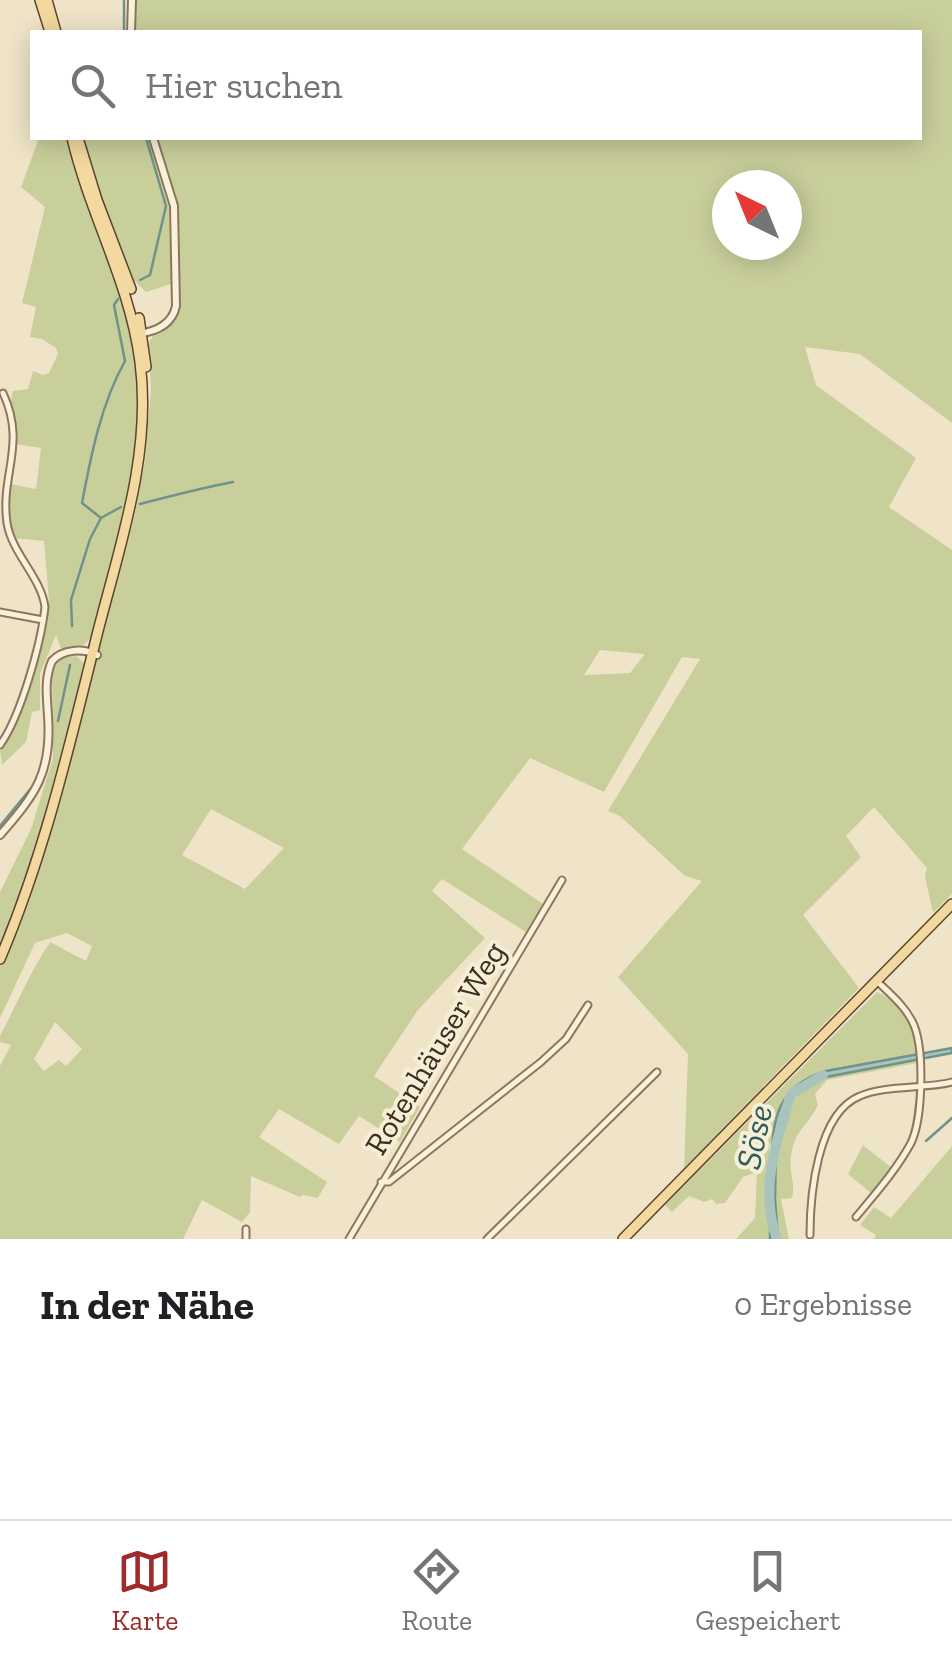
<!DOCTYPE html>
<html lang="de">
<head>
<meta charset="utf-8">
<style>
  :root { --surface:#fff; --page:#f2f2f2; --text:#202124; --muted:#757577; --line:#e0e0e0; --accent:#9e2a2b }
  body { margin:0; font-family:"Zilla Slab",serif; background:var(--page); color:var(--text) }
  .compass { position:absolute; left:712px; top:170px; width:90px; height:90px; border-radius:50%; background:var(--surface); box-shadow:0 5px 25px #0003; rotate:317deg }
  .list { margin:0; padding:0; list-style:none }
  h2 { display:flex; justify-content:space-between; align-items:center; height:130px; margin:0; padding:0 40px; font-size:42px }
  h2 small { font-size:32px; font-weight:400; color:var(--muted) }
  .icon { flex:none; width:55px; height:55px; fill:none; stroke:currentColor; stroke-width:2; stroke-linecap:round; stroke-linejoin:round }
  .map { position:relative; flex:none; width:952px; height:1239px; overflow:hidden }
  .search { position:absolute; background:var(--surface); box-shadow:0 5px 25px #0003; left:30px; right:30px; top:30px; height:110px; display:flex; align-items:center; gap:25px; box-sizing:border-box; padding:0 35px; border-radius:0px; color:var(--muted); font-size:38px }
  .sheet { height:280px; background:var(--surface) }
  nav { display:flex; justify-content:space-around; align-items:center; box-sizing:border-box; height:140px; border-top:2px solid var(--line); background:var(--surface); font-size:28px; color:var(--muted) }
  nav a { display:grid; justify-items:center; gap:5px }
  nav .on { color:var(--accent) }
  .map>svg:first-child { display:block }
</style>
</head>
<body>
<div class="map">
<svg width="952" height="1239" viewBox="0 0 952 1239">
  <rect width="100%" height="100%" fill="#f0e4c8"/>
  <path fill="#c9cf9b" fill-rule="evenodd" d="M134 0H952V423L860 354 805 347 816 385 916 458 889 507 952 550V894L933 913 925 877 927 868 874 807 846 836 861 857 803 915 859 988 684 1168 688 1054 618 977 702 881 685 876 620 816 608 811 700 659 682 657 604 792 530 758 462 849 543 904 526 932 442 879 432 891 485 938 418 1010 374 1076 420 1107 400 1142 359 1116 339 1144 279 1109 259 1137 327 1182 318 1198 303 1195 300 1197 251 1176 250 1212 242 1222 202 1200 183 1239H0V1066L11 1045 0 1042V1036C17 1004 30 972 50 942L86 961 92 946 67 933 35 943 0 1018V967L28 898 50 835 135 513 145 460 151 389 148 344 153 336 170 325 179 306 176 207 156 138H920V32H133ZM727 185H787V245H727ZM600 650 644 654V655L630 673 584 675ZM211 809 284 848 245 889 182 855ZM55 1022 82 1049 66 1066 59 1060 44 1071 34 1059Z
    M39 138H68C94 212 127 286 138 365 150 449 113 554 92 636L84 645 61 649 56 635 40 674V710L32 712 26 742 2 765 0 750 19 716 45 619 49 600 44 541 13 538 9 522 10 484 36 489 41 448 15 444C16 427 8 407 13 391L28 389 33 371 43 375 49 373 58 354 56 348 42 339 30 337 36 307 22 303 45 207 21 187Z
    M81 138H148L169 208 171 284 146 292 130 276 100 199Z
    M76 656 86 665C62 760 40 857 0 947V892L31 829 53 758 52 670 61 658Z
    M877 992C902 1003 915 1028 917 1054L826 1071 788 1094 769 1148 772 1168 770 1239H736L755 1218 757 1172 743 1177 725 1203 716 1204 712 1199 704 1202 689 1196 672 1212 665 1205Z
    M918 1059 917 1063 827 1080 815 1094 818 1105C808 1126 795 1129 791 1156 788 1170 796 1183 792 1198L781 1199 789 1239H778C774 1213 776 1188 776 1161 777 1093 793 1084 856 1070 877 1066 897 1061 918 1059Z
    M863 1145 893 1169 872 1194 848 1174Z
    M952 1146V1239H874L876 1235 860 1225 874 1207 891 1218Z"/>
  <path fill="#a9c4bc" stroke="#6f938a" stroke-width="2.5" d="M952 1048V1053L821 1078 793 1094 779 1122 776 1142 775 1199 778 1239H770C770 1215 773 1190 772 1166 771 1121 777 1086 826 1071Z"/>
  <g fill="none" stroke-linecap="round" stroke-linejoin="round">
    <path stroke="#6f938a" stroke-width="2.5" d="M124 32V0
      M140 280 150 275 166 206 146 138
      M140 504C171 496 201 488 233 482
      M101 518 121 507
      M72 626 71 600 90 539 101 518 82 503C91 455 101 404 125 361L114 305 118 299
      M58 721 70 665
      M0 826 32 787
      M926 1141 952 1118"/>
    <path stroke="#a9c4bc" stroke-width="10" d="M777 1239C759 1191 776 1141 791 1094L823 1075"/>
    <g stroke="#8d765c" stroke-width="9">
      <path id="minor" d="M0 612 43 620
        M0 745C21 716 41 643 45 607 41 577 12 554 7 523 0 474 27 445 3 393
        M381 1182H389L541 1062 566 1039 588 1005
        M856 1217C876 1193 897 1169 911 1143 923 1118 925 1045 912 1021 904 1005 889 993 877 981
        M810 1235C810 1196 817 1113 860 1096 885 1085 924 1089 952 1082
        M246 1239V1229
        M349 1239 562 880
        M487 1239 657 1072"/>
    </g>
    <g stroke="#8d765c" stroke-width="10">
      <path id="tertiary" d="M131 32 132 0
        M137 334C155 332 172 325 176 306L174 206 153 138
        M0 835C36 794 52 772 48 716 47 697 44 679 52 661 63 649 83 648 97 655"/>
    </g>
    <g stroke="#5b4430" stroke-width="12">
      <path id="primary" d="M40 0 50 32
        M47 0 56 32
        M78 138 97 200 131 289
        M139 318 146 367
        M0 959C45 853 70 743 98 631 120 545 152 453 140 362 130 283 90 215 72 138
        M623 1239 952 904"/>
    </g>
    <use href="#minor" stroke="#faf1dc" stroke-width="5"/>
    <use href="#tertiary" stroke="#faf1dc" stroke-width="6"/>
    <use href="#primary" stroke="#f3d9a0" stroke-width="9"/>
  </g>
  <g text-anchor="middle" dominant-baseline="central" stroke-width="8" stroke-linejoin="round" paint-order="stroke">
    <g font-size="32" fill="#3d2e20" stroke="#f7eed8">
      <text transform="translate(435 1048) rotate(-59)">Rotenhäuser Weg</text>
    </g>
    <g font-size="35" font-style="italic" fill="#2f5d5a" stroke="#f7eed8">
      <text transform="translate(754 1137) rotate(-78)">Söse</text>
    </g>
  </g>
</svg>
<svg class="compass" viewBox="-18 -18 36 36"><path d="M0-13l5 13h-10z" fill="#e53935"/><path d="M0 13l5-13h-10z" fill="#757577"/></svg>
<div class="search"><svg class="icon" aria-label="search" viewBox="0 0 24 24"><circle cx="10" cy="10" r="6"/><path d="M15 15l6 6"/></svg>Hier suchen</div>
</div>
<section class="sheet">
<h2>In der Nähe<small>0 Ergebnisse</small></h2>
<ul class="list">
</ul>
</section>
<nav>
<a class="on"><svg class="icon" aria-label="map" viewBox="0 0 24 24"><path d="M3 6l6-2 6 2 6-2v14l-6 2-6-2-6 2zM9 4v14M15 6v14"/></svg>Karte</a>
<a><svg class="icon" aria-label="directions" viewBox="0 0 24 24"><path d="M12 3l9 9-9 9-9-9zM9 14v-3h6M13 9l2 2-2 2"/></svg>Route</a>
<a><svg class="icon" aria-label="saved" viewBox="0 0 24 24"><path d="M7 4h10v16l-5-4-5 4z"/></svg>Gespeichert</a>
</nav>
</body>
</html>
